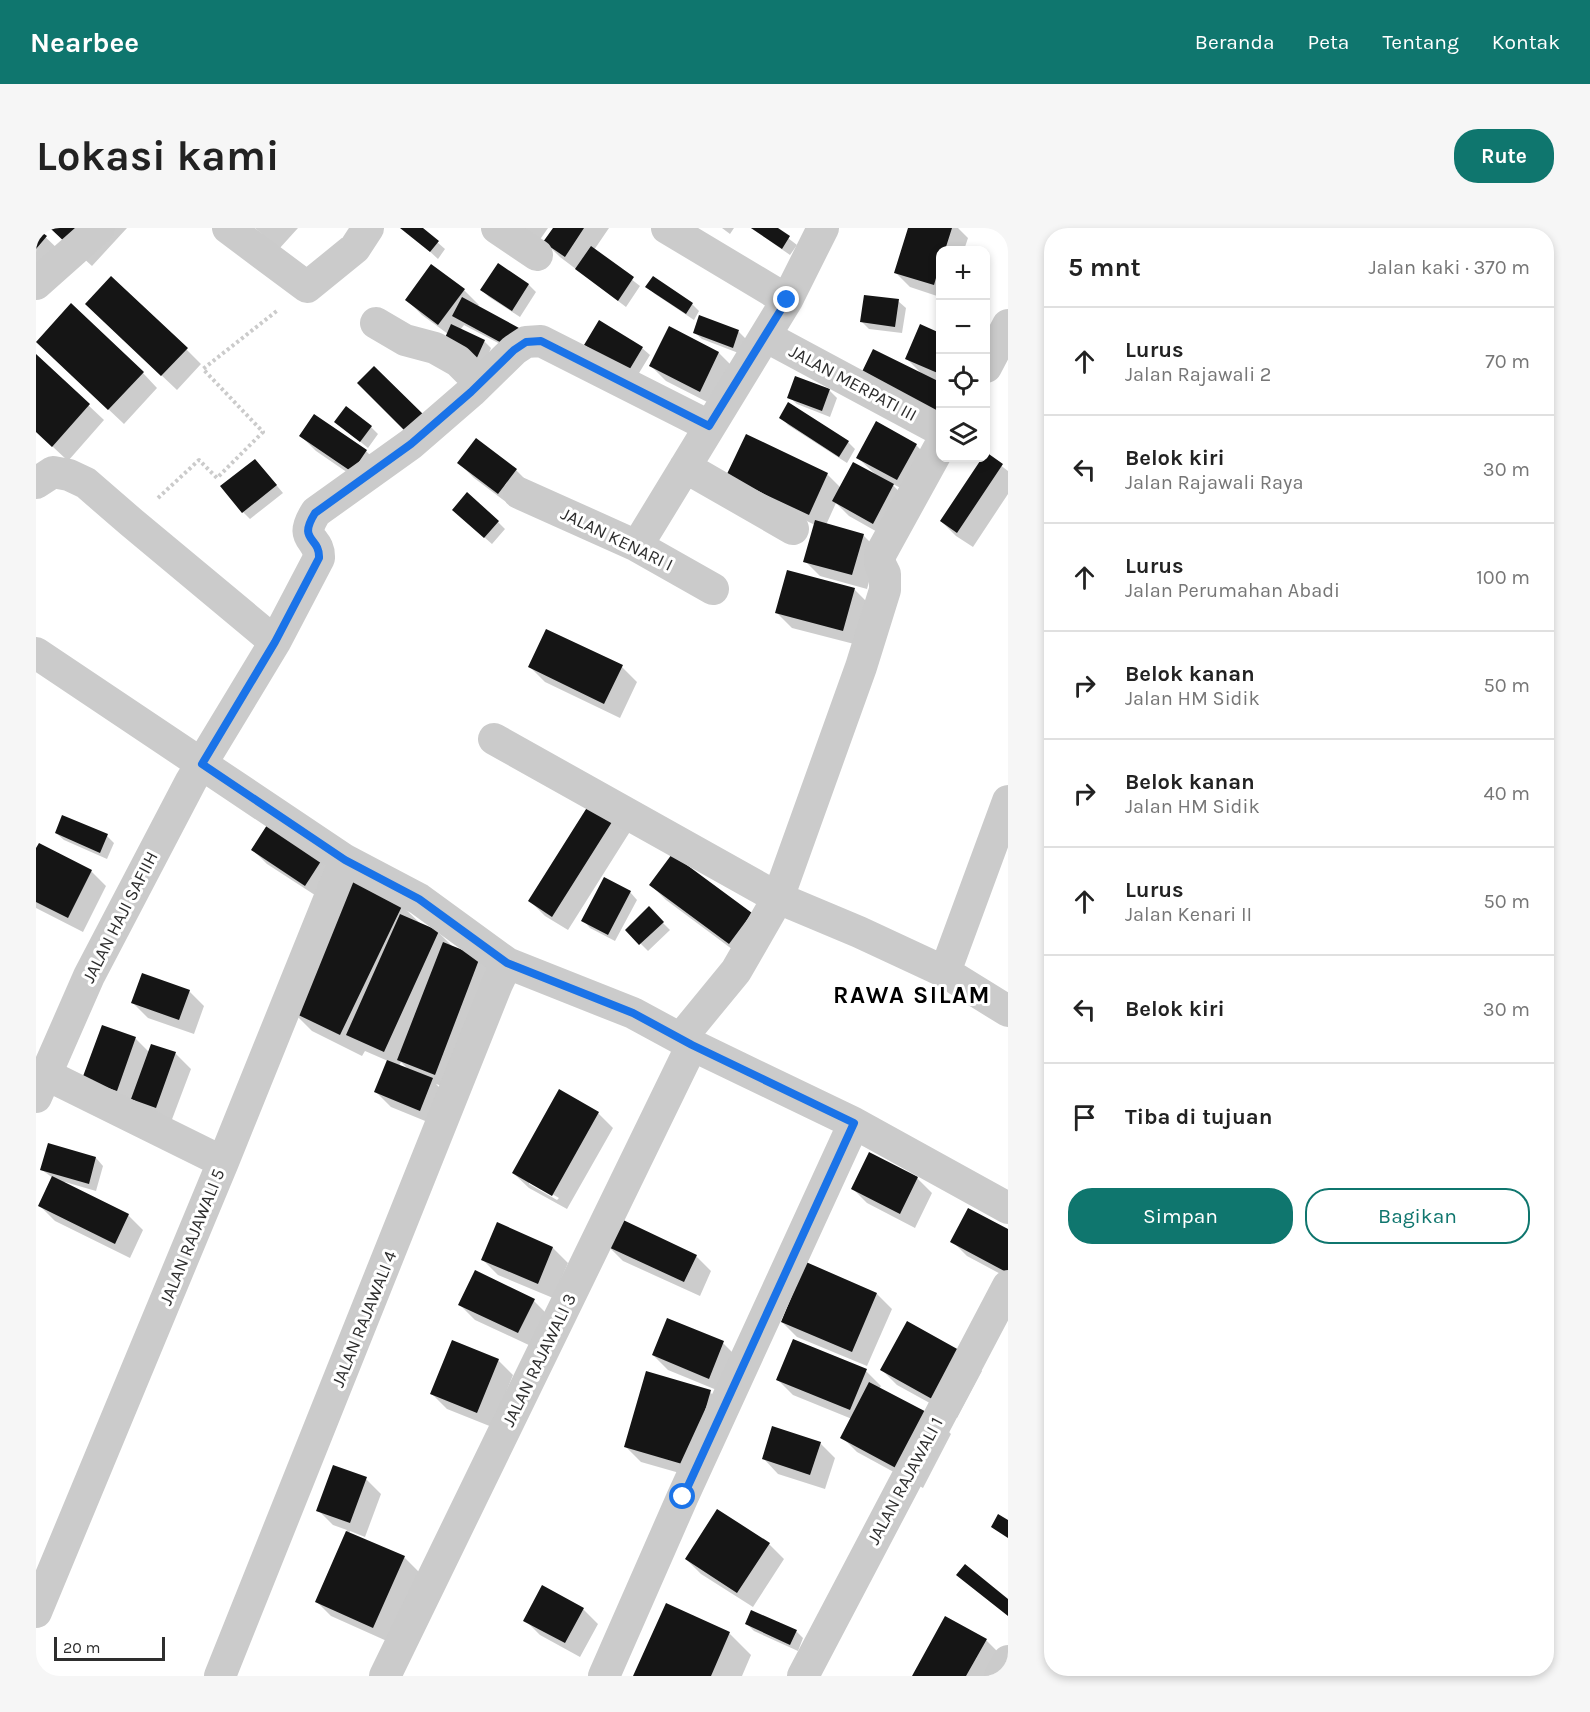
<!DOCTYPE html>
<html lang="id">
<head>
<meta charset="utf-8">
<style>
  :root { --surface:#fff; --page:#f6f6f6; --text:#222; --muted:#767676; --line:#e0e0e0; --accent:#0f766e }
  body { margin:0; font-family:Karla,sans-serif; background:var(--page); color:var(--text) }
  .controls { position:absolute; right:18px; top:18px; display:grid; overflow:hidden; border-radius:12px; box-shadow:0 3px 9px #0003 }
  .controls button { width:54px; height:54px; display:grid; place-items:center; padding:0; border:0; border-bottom:2px solid var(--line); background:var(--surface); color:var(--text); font:30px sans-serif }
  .scale { position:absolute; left:18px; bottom:15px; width:111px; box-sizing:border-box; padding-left:6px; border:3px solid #2e2e2e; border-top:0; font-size:16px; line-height:21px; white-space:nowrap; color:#2e2e2e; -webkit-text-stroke:4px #fff; paint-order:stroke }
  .stop { position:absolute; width:18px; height:18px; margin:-14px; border:4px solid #1a73e8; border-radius:50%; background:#fff }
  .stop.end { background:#1a73e8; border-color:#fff; box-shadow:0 2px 6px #0008 }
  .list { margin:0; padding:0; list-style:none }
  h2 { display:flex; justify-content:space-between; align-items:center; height:78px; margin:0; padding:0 24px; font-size:26px }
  h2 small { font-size:20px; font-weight:400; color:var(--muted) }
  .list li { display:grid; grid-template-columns:39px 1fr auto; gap:18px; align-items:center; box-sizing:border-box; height:108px; padding:0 24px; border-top:2px solid var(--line) }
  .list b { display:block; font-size:22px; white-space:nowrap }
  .list p { margin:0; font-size:20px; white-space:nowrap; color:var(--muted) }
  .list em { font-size:20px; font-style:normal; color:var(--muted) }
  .actions { display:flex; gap:12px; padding:18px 24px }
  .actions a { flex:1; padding:14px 0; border:2px solid var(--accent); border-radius:24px; text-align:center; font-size:21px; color:var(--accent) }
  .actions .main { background:var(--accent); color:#fff }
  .icon { flex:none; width:33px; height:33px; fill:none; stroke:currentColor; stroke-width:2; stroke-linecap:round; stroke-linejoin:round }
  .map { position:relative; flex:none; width:972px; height:1448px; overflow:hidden; border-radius:24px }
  header { display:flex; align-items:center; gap:36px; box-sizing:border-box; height:84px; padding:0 30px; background:var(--accent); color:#fff }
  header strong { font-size:28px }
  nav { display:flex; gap:33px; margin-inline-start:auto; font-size:21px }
  .intro { display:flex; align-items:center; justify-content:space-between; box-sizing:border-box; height:144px; padding:0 36px }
  h1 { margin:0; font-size:42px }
  .button { padding:15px 27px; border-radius:24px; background:var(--accent); color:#fff; font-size:21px; font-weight:700 }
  main { display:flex; gap:36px; padding:0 36px }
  aside { flex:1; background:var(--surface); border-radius:24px; box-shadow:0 3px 9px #0003 }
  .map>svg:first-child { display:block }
</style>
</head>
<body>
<header>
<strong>Nearbee</strong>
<nav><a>Beranda</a><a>Peta</a><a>Tentang</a><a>Kontak</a></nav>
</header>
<div class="intro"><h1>Lokasi kami</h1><a class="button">Rute</a></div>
<main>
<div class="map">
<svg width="972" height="1448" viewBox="0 0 972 1448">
  <rect width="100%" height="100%" fill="#fff"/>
  <path fill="#0003" fill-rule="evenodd" d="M0 0 25 24 0 53Z
    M14 0H91L56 38Z
    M219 0H262L243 21Z
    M368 0H385L409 21 402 31Z
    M483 0H512L503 13Z
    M518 0H573L558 22 604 58 590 79 524 29 509 14Z
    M686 0H698L694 6Z
    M715 0H739L761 17 754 27Z
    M873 0H922L932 10 928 22H904V69L874 59 859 44Z
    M462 37 493 57 500 64 484 89 453 69 446 62Z
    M611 59 656 76 663 83 658 92 619 66Z
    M428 62 443 77 441 79 481 125 428 97 424 102 448 113 455 120 447 140 412 106 386 87 371 72Z
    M862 73 870 80 866 105 833 101 826 94Z
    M664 89 703 104 710 111 705 126 666 111 658 104Z
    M66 91 150 121 165 136 141 162Z
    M884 98 904 106V197L886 146 871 131Z
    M634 100 683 125 698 140 679 178 630 153 615 138Z
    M550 117 606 120 614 127 600 150Z
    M0 128 68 192 32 233 0 203Z
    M16 128 107 145 121 160 88 196Z
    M793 162 801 170 794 189 761 176 753 169Z
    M745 189 812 214 819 221 811 235 752 197Z
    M300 194 335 199 342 206 332 220Z
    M265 208 330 223 345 238 331 258 280 223Z
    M711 208 791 246 805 260 840 247 822 230 880 217 895 232 876 266 855 255 872 273 852 310 813 288 800 275 790 297 827 307 842 322 831 361 784 348 769 333 779 297 707 262Z
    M950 226 972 243V266L937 319 920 308 905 293 948 230H950Z
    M423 235 480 242 495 257 478 280 438 250Z
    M226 240 247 265 214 291 207 284Z
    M425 289 462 294 469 301 456 316Z
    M818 361 833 376 822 417 756 400 741 385Z
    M494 439H586L601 454 584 490 509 454Z
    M557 572 595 602 532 702 509 688 494 673Z
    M233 596 301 646 285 671 231 636 216 621Z
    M20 605 71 608 78 615 71 631 28 612Z
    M0 624 55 643 70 658 47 704 0 680Z
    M615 657 715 686 708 730 630 672Z
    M594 664 601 672 579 713 554 700 547 692Z
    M366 678 386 697 402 704 418 720 444 730 459 745 414 861 400 856 411 867 399 897 355 879 340 864 352 833 329 823 326 828 276 803 254 781ZM365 834 373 842 363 838Z
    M613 681 634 702 612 723 591 702Z
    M153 763 168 778 158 806 112 790 97 775Z
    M67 799 100 811 114 825 116 817 140 826 155 841 135 894 111 885 98 872 96 878 63 866Z
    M562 885 577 900 531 981 493 960 477 945ZM493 953 523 970 521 972 493 956Z
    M60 930 67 938 60 963 29 954 28 955 92 987 107 1002 94 1030 19 993 4 978 17 950 6 942Z
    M881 950 896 965 879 1000 831 975 816 960Z
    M461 996 517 1020 532 1035 517 1070 462 1047 447 1032Z
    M972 1002V1050L931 1028 916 1013Z
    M572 1018 660 1028 675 1043 664 1068 587 1033Z
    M841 1066 856 1081 831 1138 761 1109 746 1094Z
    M498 1073 513 1088 497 1119 439 1092 424 1077Z
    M631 1092 687 1115 702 1130 688 1165 632 1142 617 1127Z
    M931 1128 946 1143 921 1190 861 1157 846 1142Z
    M462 1132 477 1147 456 1199 411 1181 396 1166Z
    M830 1143 845 1158 843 1161 900 1191 915 1206 887 1260 821 1224 806 1209 816 1191 757 1167 742 1152Z
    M674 1164 689 1179 668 1252 605 1234 590 1219Z
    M784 1215 799 1230 789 1261 742 1246 727 1230Z
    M330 1251 345 1266 329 1309 314 1303 313 1306 368 1329 383 1344 353 1414 295 1388 280 1373 311 1302 297 1297 282 1282Z
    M733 1316 748 1331 717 1379 665 1346 650 1331Z
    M631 1377 694 1406 715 1427 706 1448H599Z
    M547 1381 562 1396 544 1429 504 1407 489 1392Z
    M711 1396 760 1403 767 1410 762 1423 718 1403Z
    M950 1412 965 1427 953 1448H877Z"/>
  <path fill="#151515" d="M0 0 11 8 0 21Z
    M14 0H49L33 18Z
    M364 0H387L403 13 394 24Z
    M517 0H548L529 29 507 14Z
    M715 0H742L754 8 746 21Z
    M872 0H916L909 22H904V36L898 57 858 45Z
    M555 18 598 49 582 73 539 41Z
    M462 35 493 56 476 83 444 62Z
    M395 36 429 61 402 97 369 72Z
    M75 48 152 120 125 148 49 76Z
    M617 48 657 75 650 86 609 59Z
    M828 67 863 71 859 99 824 94Z
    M426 69 483 100 473 119 416 88Z
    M35 75 108 144 72 182 0 114Z
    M663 87 703 102 697 120 657 105Z
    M563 92 607 119 592 144 548 117Z
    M415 96 449 112 439 134 405 119Z
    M884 96 904 105V146L869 131Z
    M633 98 683 124 664 164 613 138Z
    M837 121 904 154V174L898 187 823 150Z
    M0 126 54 176 16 219 0 204Z
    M338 138 391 190 374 208 321 155Z
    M759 148 794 161 786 183 751 170Z
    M752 174 813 213 803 229 743 190Z
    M310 178 336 198 324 214 298 194Z
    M278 186 331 222 316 244 263 208Z
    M840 193 881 216 861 252 820 230Z
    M710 206 792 245 773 287 690 248Z
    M440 210 481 241 462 266 421 235Z
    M950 224 967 236 921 305 904 293 946 230H950Z
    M219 231 241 257 206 285 184 258Z
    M817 234 858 256 837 296 796 273Z
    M431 264 463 293 448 310 416 282Z
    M779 292 828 306 816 347 767 334Z
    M751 342 819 360 807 403 739 385Z
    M510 401 587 437 568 476 492 439Z
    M557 570 581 586 516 689 492 673Z
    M26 587 72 606 64 625 19 605Z
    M233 594 287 630 269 658 215 622Z
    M3 615 56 642 32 690 0 674V620Z
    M636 626 716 685 693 716 613 657Z
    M568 649 595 663 572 707 545 693Z
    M315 651 367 676 304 807 252 782Z
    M613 678 628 694 603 717 589 702Z
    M364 686 403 703 348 824 310 807Z
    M407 714 444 729 399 847 361 832Z
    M106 745 154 762 143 792 95 775Z
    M66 797 100 809 81 863 46 851Z
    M115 816 140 824 120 880 95 871Z
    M351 832 397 850 384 883 338 864Z
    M523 861 563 884 516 968 476 945Z
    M12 915 60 929 53 956 4 942Z
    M833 924 882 949 864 986 815 961Z
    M16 948 93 986 79 1016 2 978Z
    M932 980 972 1001V1045L914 1014Z
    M583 990 661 1027 648 1054 570 1018Z
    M461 994 517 1019 502 1056 445 1032Z
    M770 1034 841 1065 816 1124 745 1094Z
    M439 1042 499 1071 482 1105 422 1077Z
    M631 1090 688 1113 673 1151 616 1127Z
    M871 1093 932 1127 905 1176 844 1142Z
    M757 1111 831 1141 814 1182 740 1152Z
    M416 1112 463 1131 441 1185 394 1166Z
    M610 1143 675 1162 653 1238 588 1219Z
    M833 1154 900 1189 871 1246 804 1210Z
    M736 1198 785 1214 774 1247 726 1231Z
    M297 1237 331 1249 314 1295 280 1283Z
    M681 1281 734 1315 701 1365 649 1331Z
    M962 1286 972 1292V1310L955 1299Z
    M310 1303 369 1328 337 1400 279 1374Z
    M929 1336 972 1371V1388L920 1347Z
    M506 1357 548 1380 529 1415 487 1393Z
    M630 1375 694 1404 675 1448H597Z
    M715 1382 761 1402 754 1417 709 1396Z
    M909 1388 951 1411 930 1448H876Z"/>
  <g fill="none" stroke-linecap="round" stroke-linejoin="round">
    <path stroke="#cbcbcb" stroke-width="4" stroke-dasharray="3 3" stroke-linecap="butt" d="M122 270 163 232 181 250 227 204 167 141 242 82"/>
    <path stroke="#cbcbcb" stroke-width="32" d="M192 0 271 59 319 20 332 0
      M461 0 501 27
      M631 0 751 72
      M0 56 63 0
      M340 95 369 112 399 120 422 133 444 155
      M729 108 904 202
      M950 139 972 97
      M649 239 757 301
      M0 255 17 244 33 247 50 255 95 294 239 414
      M483 265 601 318 677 361
      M601 318 751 72 787 0
      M0 425 309 632 383 671 471 735 597 785 656 817 818 895 972 980
      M458 511 742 670 825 439 849 362V346L844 336V327L904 218
      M909 744 972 573
      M645 810 700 743 742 670 823 704 909 744 972 783
      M9 846 187 934
      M0 869 53 748 155 553 239 414 283 330C284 308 261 314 280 284L375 216 435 164 478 122 490 114 505 113 673 198
      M0 1384 187 934 309 632
      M184 1448 461 756 471 735
      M349 1448 656 817
      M568 1448 647 1268 818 895
      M767 1448 972 1058
      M964 1448 972 1433"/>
  </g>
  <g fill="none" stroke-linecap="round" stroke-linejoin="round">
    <path stroke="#1a73e8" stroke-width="8" d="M647 1269 818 895 656 817 597 785 471 735 383 671 309 632 166 536 239 414 283 330C284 308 261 314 279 285L375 216 435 164 478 122 490 114 505 113 673 198 751 72"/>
  </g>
  <g text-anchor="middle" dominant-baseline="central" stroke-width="6" stroke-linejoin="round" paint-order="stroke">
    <g font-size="18" fill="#2e2e2e" stroke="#fff">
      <text transform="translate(817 155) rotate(28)">JALAN MERPATI III</text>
      <text transform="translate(581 311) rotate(26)">JALAN KENARI I</text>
      <text transform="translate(84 689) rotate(-63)">JALAN HAJI SAFIIH</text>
      <text transform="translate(156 1009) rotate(-68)">JALAN RAJAWALI 5</text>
      <text transform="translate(328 1091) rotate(-68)">JALAN RAJAWALI 4</text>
      <text transform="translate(503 1132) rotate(-64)">JALAN RAJAWALI 3</text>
      <text transform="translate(869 1253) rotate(-62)">JALAN RAJAWALI 1</text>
    </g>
    <g font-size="24" font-weight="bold" letter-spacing="1.5" fill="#000" stroke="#fff">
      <text x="876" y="767">RAWA SILAM</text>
    </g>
  </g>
</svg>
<div class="controls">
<button>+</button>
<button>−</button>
<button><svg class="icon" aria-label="locate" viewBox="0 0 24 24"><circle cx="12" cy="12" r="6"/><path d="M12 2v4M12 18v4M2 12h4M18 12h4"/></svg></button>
<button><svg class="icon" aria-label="layers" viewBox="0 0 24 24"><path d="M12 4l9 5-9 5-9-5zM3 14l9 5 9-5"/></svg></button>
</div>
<div class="scale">20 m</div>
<div class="stop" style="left:647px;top:1269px"></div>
<div class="stop end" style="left:751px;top:72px"></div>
</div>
<aside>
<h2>5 mnt<small>Jalan kaki · 370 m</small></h2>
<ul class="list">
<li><svg class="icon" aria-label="ahead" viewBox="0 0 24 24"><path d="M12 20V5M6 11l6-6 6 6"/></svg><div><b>Lurus</b><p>Jalan Rajawali 2</p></div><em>70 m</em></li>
<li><svg class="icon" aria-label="left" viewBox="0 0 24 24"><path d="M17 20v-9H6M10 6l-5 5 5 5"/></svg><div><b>Belok kiri</b><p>Jalan Rajawali Raya</p></div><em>30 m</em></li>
<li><svg class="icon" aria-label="ahead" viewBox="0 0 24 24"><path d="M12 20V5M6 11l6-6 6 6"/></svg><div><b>Lurus</b><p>Jalan Perumahan Abadi</p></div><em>100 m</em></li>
<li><svg class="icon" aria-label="right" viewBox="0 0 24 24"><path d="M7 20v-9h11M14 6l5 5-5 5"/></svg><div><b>Belok kanan</b><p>Jalan HM Sidik</p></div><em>50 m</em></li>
<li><svg class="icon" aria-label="right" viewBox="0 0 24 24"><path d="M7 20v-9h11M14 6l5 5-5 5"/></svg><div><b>Belok kanan</b><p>Jalan HM Sidik</p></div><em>40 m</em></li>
<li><svg class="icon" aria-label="ahead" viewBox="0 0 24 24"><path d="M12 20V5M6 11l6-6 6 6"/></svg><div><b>Lurus</b><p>Jalan Kenari II</p></div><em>50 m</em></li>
<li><svg class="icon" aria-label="left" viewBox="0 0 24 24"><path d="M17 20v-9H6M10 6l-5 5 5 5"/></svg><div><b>Belok kiri</b></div><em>30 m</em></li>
<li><svg class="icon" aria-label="arrive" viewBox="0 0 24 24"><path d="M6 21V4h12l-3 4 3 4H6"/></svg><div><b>Tiba di tujuan</b></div></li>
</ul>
<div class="actions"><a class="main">Simpan</a><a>Bagikan</a></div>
</aside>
</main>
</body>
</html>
